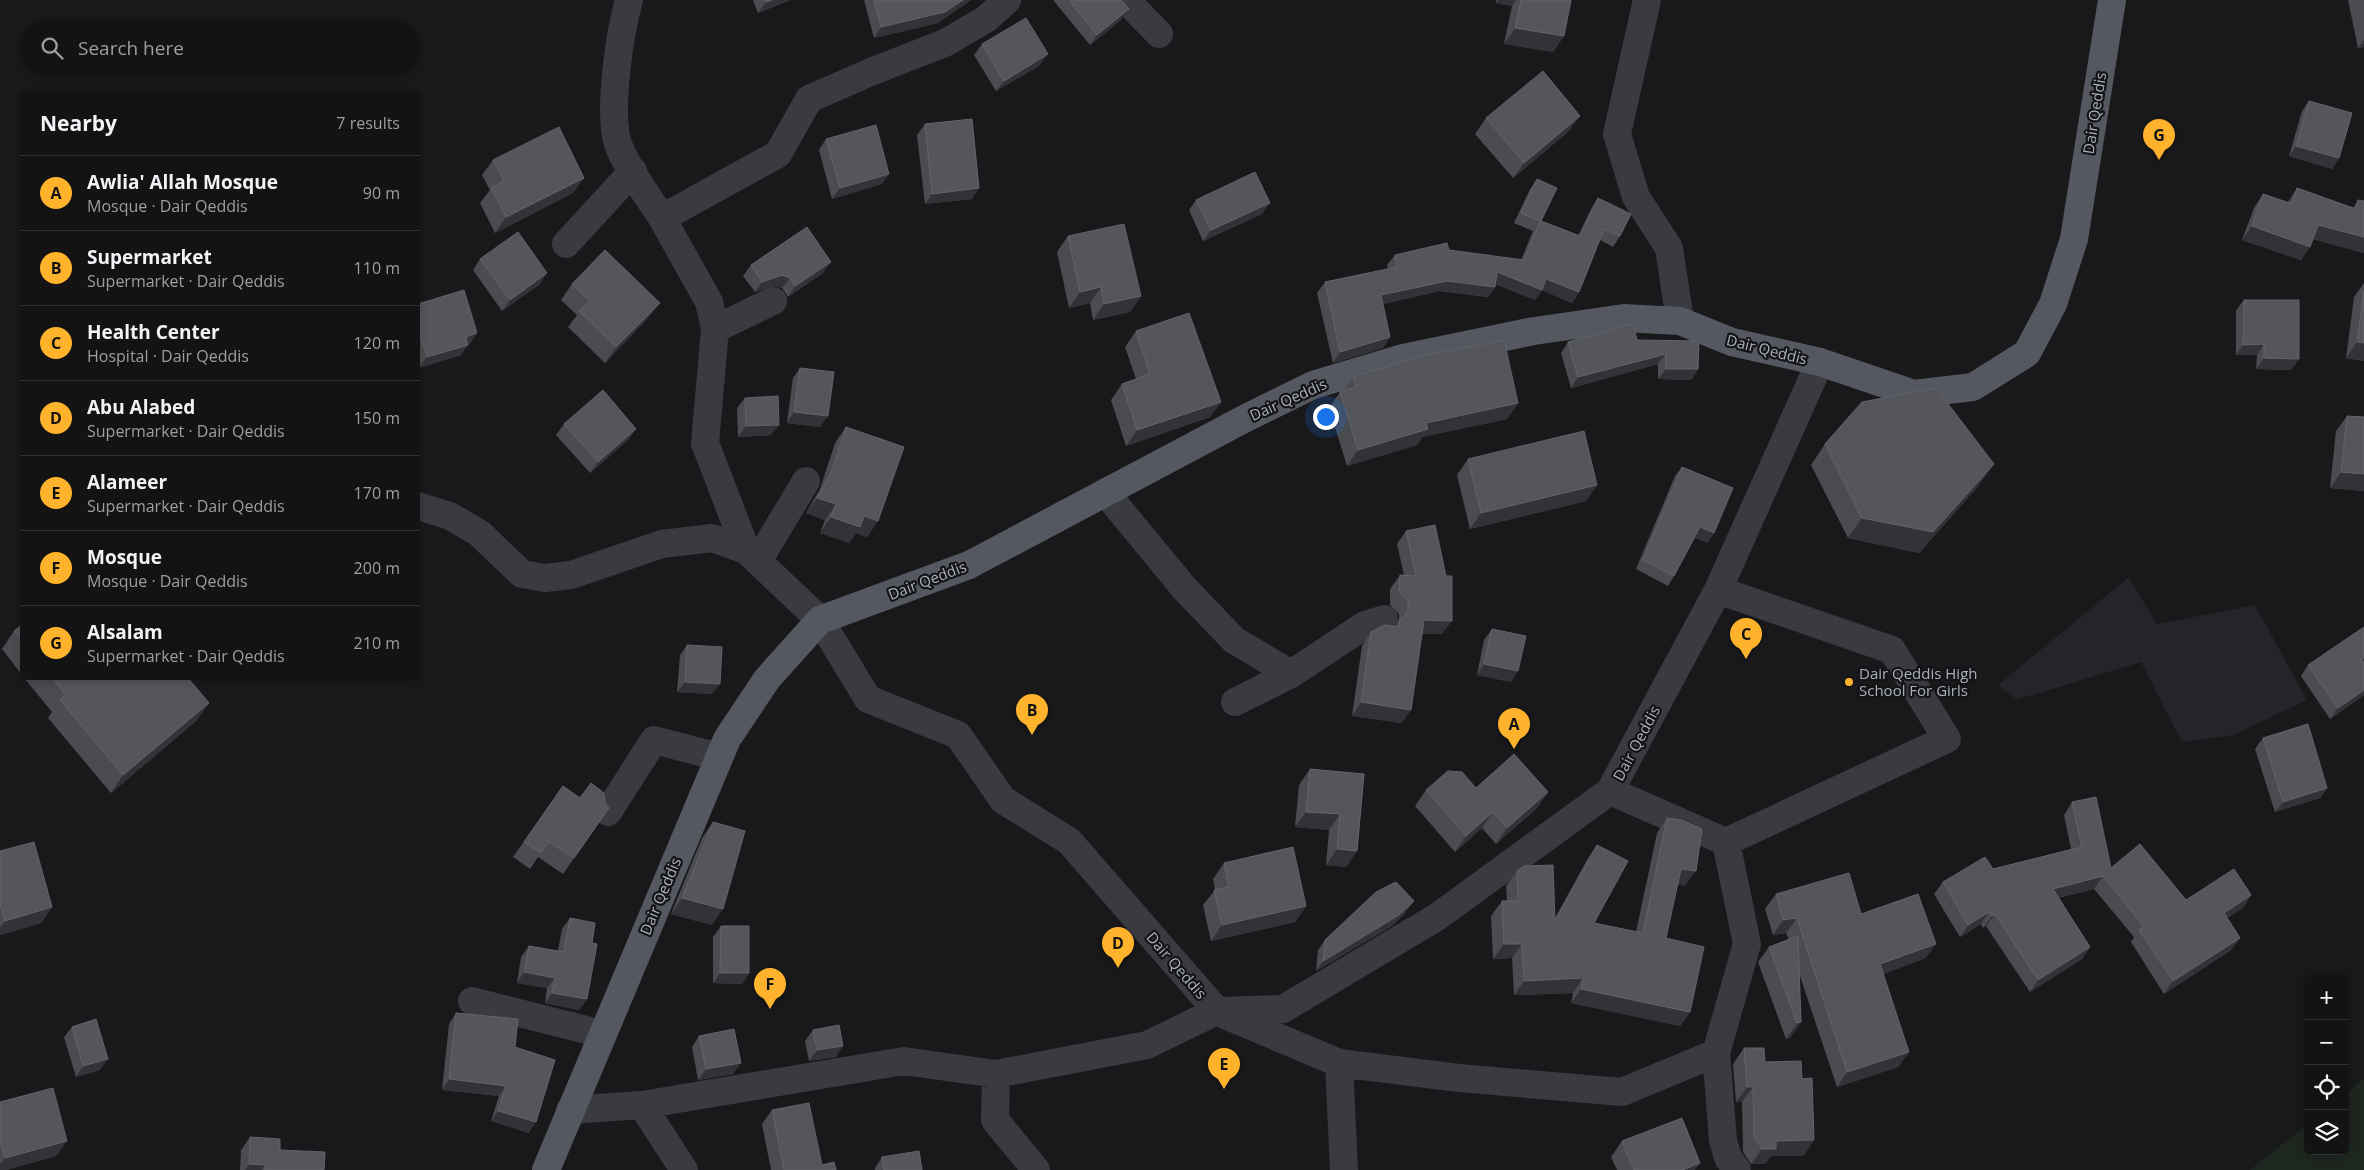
<!DOCTYPE html>
<html lang="en">
<head>
<meta charset="utf-8">
<style>
  :root { --surface:#131314; --page:#202022; --text:#f1f3f6; --muted:#9d9ea0; --line:#323234; --accent:#ffb32d }
  body { margin:0; font-family:"Open Sans",sans-serif; background:var(--page); color:var(--text) }
  .controls { position:absolute; right:15px; bottom:15px; display:grid; overflow:hidden; border-radius:8px; box-shadow:0 2px 8px #0003 }
  .controls button { width:45px; height:45px; display:grid; place-items:center; padding:0; border:0; border-bottom:1px solid var(--line); background:var(--surface); color:var(--text); font:25px sans-serif }
  .you { position:absolute; left:1325px; top:416px; width:18px; height:18px; margin:-12px; border:4px solid #fff; border-radius:50%; background:#1a73e8; box-shadow:0 0 0 8px #1a73e833 }
  .badge { display:grid; place-items:center; width:32px; height:32px; border-radius:50%; background:var(--accent); color:#111; font-size:16px; font-weight:700 }
  .pin { position:absolute; translate:-50% -41px; filter:drop-shadow(0 1px 2px #0008) }
  .pin::after { content:''; position:absolute; top:26px; width:18px; height:15px; background:inherit; clip-path:polygon(0 0,100% 0,50% 100%) }
  .list { margin:0; padding:0; list-style:none }
  h2 { display:flex; justify-content:space-between; align-items:center; height:65px; margin:0; padding:0 20px; font-size:21px }
  h2 small { font-size:16px; font-weight:400; color:var(--muted) }
  .list li { display:grid; grid-template-columns:32px 1fr auto; gap:15px; align-items:center; box-sizing:border-box; height:75px; padding:0 20px; border-top:1px solid var(--line) }
  .list b { display:block; font-size:19px; white-space:nowrap }
  .list p { margin:0; font-size:16px; white-space:nowrap; color:var(--muted) }
  .list em { font-size:16px; font-style:normal; color:var(--muted) }
  .icon { flex:none; width:28px; height:28px; fill:none; stroke:currentColor; stroke-width:2; stroke-linecap:round; stroke-linejoin:round }
  .map { position:relative; flex:none; width:2364px; height:1170px; overflow:hidden }
  .search { position:absolute; background:var(--surface); box-shadow:0 2px 8px #0003; left:20px; top:20px; width:400px; height:55px; display:flex; align-items:center; gap:12px; box-sizing:border-box; padding:0 18px; border-radius:28px; color:var(--muted); font-size:19px }
  .panel { position:absolute; background:var(--surface); box-shadow:0 2px 8px #0003; left:20px; top:90px; width:400px; height:590px; border-radius:8px }
  .map>svg:first-child { display:block }
</style>
</head>
<body>
<div class="map">
<svg width="2364" height="1170" viewBox="0 0 2364 1170">
  <rect width="100%" height="100%" fill="#19191b"/>
  <path fill="#252529" d="M2129 577 2157 624 2255 605 2307 700 2234 735 2182 742 2141 662 2016 700 1998 685Z"/>
  <path fill="#1e271f" d="M2364 1079V1170H2250L2308 1124V1151H2345V1094Z"/>
  <g fill="none" stroke-linecap="round" stroke-linejoin="round">
    <path stroke="#393b41" stroke-width="28" d="M629 0C620 32 606 119 620 149 630 173 648 196 662 218
      M1126 0 1159 34
      M1647 0 1617 134 1636 197 1669 248 1680 321
      M566 244 633 171
      M715 329 773 301
      M1105 492 1185 589 1234 640 1291 674
      M418 506 450 516 479 533 522 574 545 578 571 575 662 544 712 538 746 550
      M758 561 806 481
      M1235 702 1291 674 1365 625 1384 619
      M1610 791 1726 842
      M608 812 654 740 719 757
      M472 1001 602 1034
      M1217 1011 1283 1009 1437 917 1610 791 1718 590 1820 362
      M1225 1015 1339 1063 1344 1170
      M1716 1053 1723 1140 1728 1158 1737 1170
      M1339 1063 1459 1078 1622 1092 1716 1053 1747 944 1726 842 1947 739 1892 650 1718 590
      M996 1074 995 1120 1036 1170
      M642 1105 684 1170
      M570 1110 642 1105 904 1061 996 1074 1147 1045 1217 1011 1069 841 1003 800 958 735 868 699 820 620 746 550 705 443 715 329 709 302 662 218 778 154 809 99 873 71 945 43 986 19 1007 0"/>
    <path stroke="#555860" stroke-width="28" d="M546 1170 727 739 767 679 820 620 969 565 1244 419 1313 385 1403 358 1534 331 1624 318 1680 321 1732 342 1820 362 1914 394 1973 387 2027 353 2053 304 2074 239 2112 0"/>
  </g>
  <path fill="#4a4c50" d="M753 0H790L758 13Z
    M864 0H971L938 23 874 38Z
    M1053 0H1121V20L1090 45Z
    M1496 0H1571L1564 36 1553 52 1504 44 1512 6 1496 3Z
    M2348 0H2364V47L2358 48Z
    M982 44 1040 65 996 91 974 55Z
    M2309 101 2339 158 2332 169 2289 156 2302 111Z
    M1486 118 1569 131 1513 178 1475 134Z
    M925 124 972 199 925 204 917 135Z
    M826 139 882 184 832 199 819 150Z
    M493 160 584 178 573 193 495 233 480 203 490 190 482 175Z
    M1537 179 1541 221 1578 236 1591 209 1598 198 1620 236 1613 247 1600 240 1579 292 1572 303 1542 290 1535 300 1495 284V287L1488 297 1440 291 1383 304 1390 337 1383 348 1333 363 1317 293 1325 282 1388 269 1387 265 1395 255 1449 250 1521 260 1533 231 1514 223 1530 189Z
    M2297 188 2353 208 2358 200 2364 253 2313 239 2301 260 2242 240 2254 208 2263 194 2288 202Z
    M1196 200 1262 214 1203 241 1189 210Z
    M1068 236 1141 296 1130 312 1093 320 1090 303 1069 308 1057 252Z
    M480 259 540 284 502 311 473 270Z
    M751 265 823 273 788 297 782 288 775 286 755 292 743 276Z
    M2364 283V361L2346 358 2354 297Z
    M572 284 648 318 605 363 568 327 577 315 561 300Z
    M2244 300 2291 370 2256 369 2257 355H2236V310Z
    M418 304 470 344H468L461 355 419 368 418 363Z
    M1136 331 1221 402 1210 417 1126 446 1111 400 1122 384 1136 379 1125 347Z
    M1637 340 1698 369 1691 380 1658 379V364L1571 388 1561 353 1568 342Z
    M800 368 820 427 787 423 793 378Z
    M1353 377 1518 403 1507 419 1422 437 1417 445 1347 466 1329 408 1340 392 1343 391Z
    M745 398 771 435 738 437 737 408Z
    M2347 416 2364 417V491L2330 488 2336 431Z
    M564 424 629 439 590 473 556 435Z
    M846 427 878 521 867 537 856 533 849 543 820 533 825 520 806 513 820 489 835 443Z
    M1825 444 1980 484 1919 553 1848 538 1811 465Z
    M1468 459 1597 485 1586 501 1470 529 1457 475Z
    M1682 467 1708 543 1694 537 1674 576 1668 586 1636 569 1675 476Z
    M1406 531 1442 634H1422L1402 723 1352 716 1362 646 1371 632 1395 626 1399 620V614L1390 605V589L1400 575H1404L1397 544Z
    M22 625V675L2 649 14 631Z
    M1492 629 1511 682 1477 675 1484 640Z
    M687 645 712 694 677 692 680 655Z
    M2308 665 2364 695 2330 719 2301 676Z
    M24 678H188L209 703 196 721 111 793 48 718 52 712Z
    M2263 738 2327 788 2320 798 2275 812 2255 749Z
    M1310 769 1364 774 1357 851 1346 867 1326 865 1329 830 1295 827 1299 785Z
    M563 786 580 798 605 803 609 808 563 874 538 857 530 869 513 857Z
    M1476 788 1548 792 1537 808 1496 844 1482 828 1455 852 1415 806 1426 790Z
    M2072 802 2111 868 2186 900 2251 895 2243 908 2227 918 2240 938 2231 950 2164 994 2131 942 2134 937 2094 889 2058 898 2090 947 2082 959 2030 992 1986 926 1983 928 1981 924 1960 937 1934 894 1943 882 2071 849 2064 815Z
    M1667 818 1685 886 1677 884 1666 938 1690 1012 1680 1026 1571 1003 1573 993 1514 995 1512 958 1493 959 1491 916 1502 901H1507L1506 886 1517 871 1555 918 1587 860 1597 845 1594 923 1636 932 1657 833Z
    M713 822 712 925 671 914 702 838Z
    M0 851 52 907 41 923 0 935Z
    M1224 863 1306 906 1295 922 1211 941 1203 905 1215 890 1213 879Z
    M1776 894 1861 914 1926 958 1883 974 1909 1052 1898 1067 1837 1087 1799 973 1801 1022 1790 1038 1786 1039 1758 962 1769 947 1789 940 1786 933 1773 935 1765 909Z
    M1406 912 1392 926 1316 971 1318 950 1325 940Z
    M570 918 592 943 587 999 579 1010 545 1003 547 988 517 983 521 957 529 946 558 951 562 929Z
    M721 926 749 973 742 984 713 983V937Z
    M456 1013 515 1047 529 1133 491 1121 499 1096 442 1090 449 1024Z
    M72 1027 100 1070 76 1077 64 1037Z
    M813 1030 836 1057 809 1061 805 1041Z
    M699 1036 733 1074 698 1080 692 1047Z
    M1744 1048 1765 1062 1802 1079 1814 1140 1803 1156H1771L1765 1164H1751L1743 1152 1742 1102H1736L1733 1064Z
    M0 1102 67 1141 56 1156 6 1170H0Z
    M772 1110 822 1165 836 1170H771L762 1124Z
    M250 1137 280 1150 324 1170H240L241 1150Z
    M1622 1141 1695 1170H1617L1611 1157Z
    M882 1157 922 1170H875V1168Z"/>
  <path fill="#323336" d="M772 0H790L758 13 766 2Z
    M963 0H971L938 23 874 38 881 27Z
    M1498 0H1516L1512 6 1496 3Z
    M1129 9 1121 20 1090 45 1097 35Z
    M1515 28 1564 36 1553 52 1504 44Z
    M2364 40V47L2358 48Z
    M1048 54 1040 65 996 91 1004 81Z
    M1580 116 1569 131 1513 178 1524 163Z
    M2296 146 2339 158 2332 169 2289 156Z
    M889 174 882 184 832 199 840 188Z
    M584 178 573 193 495 233 506 217Z
    M979 188 972 199 925 204 932 194Z
    M1270 203 1262 214 1203 241 1211 230Z
    M2318 225 2364 237V253L2308 238Z
    M2252 226 2310 247 2301 260 2242 240Z
    M831 262 823 273 788 297 795 286Z
    M1497 272 1546 279 1579 292 1572 303 1542 290 1535 300 1490 282Z
    M547 273 540 284 502 311 510 300Z
    M782 275 790 278 782 288 775 286 755 292 762 282Z
    M1447 281 1495 287 1488 297 1440 291 1374 306 1381 295Z
    M1101 287 1090 303 1069 308 1080 292Z
    M1141 296 1130 312 1093 320 1104 304Z
    M660 303 648 318 605 363 616 347Z
    M477 333 470 344 459 347 466 337Z
    M1390 337 1383 348 1333 363 1340 352Z
    M2357 342 2364 343V361L2346 358Z
    M2264 344 2257 355H2236L2243 345Z
    M468 345 461 355 419 368 427 357Z
    M1666 354 1658 364 1571 388 1578 377Z
    M2264 358 2299 359 2291 370 2256 369Z
    M1666 369H1698L1691 380 1658 379Z
    M1221 402 1210 417 1126 446 1137 430Z
    M1518 403 1507 419 1422 437 1417 445 1347 466 1358 450 1426 423Z
    M794 412 828 416 820 427 787 423Z
    M779 425 771 435 738 437 746 426Z
    M636 429 629 439 590 473 598 462Z
    M1994 464 1980 484 1919 553 1848 538 1862 518Z
    M2341 472 2364 474V491L2330 488Z
    M1597 485 1586 501 1470 529 1481 513Z
    M817 498 836 504 825 520 806 513Z
    M864 516 878 521 867 537 856 533 849 543 820 533 831 517Z
    M1700 527 1714 533 1708 543 1693 537Z
    M1424 620 1452 621 1442 634H1415Z
    M1484 664 1518 671 1511 682 1477 675Z
    M685 682 720 684 712 694 677 692Z
    M2364 690V695L2330 719 2338 708Z
    M1361 702 1411 710 1402 723 1352 716Z
    M209 703 196 721 111 793 123 775Z
    M2327 788 2320 798 2275 812 2283 802Z
    M1548 792 1537 808 1496 844 1507 828Z
    M1306 812 1340 814 1329 830 1295 827Z
    M1493 812 1482 828 1455 852 1466 836Z
    M1337 849 1357 851 1346 867 1326 865Z
    M1681 869 1696 871 1685 886 1670 883Z
    M2103 876 2094 889 2044 901 2053 889Z
    M2251 895 2243 908 2215 925 2224 913Z
    M682 898 723 909 712 925 671 914Z
    M1414 901 1406 912 1392 926 1316 971 1323 961Z
    M1306 906 1295 922 1211 941 1222 925Z
    M52 907 41 923 0 935V928L5 921Z
    M1989 912 1981 924 1960 937 1968 925Z
    M1995 914 1986 926 1983 928 1992 916Z
    M1797 918 1786 933 1773 935 1783 920Z
    M2240 938 2231 950 2164 994 2173 981Z
    M1504 944H1522L1512 958 1493 959Z
    M1936 944 1926 958 1870 979 1880 964Z
    M2090 947 2082 959 2030 992 2038 980Z
    M524 972 555 978 547 988 517 983Z
    M720 973H749L742 984 713 983Z
    M1583 978 1573 993 1514 995 1524 981Z
    M1581 989 1690 1012 1680 1026 1571 1003Z
    M552 993 587 999 579 1010 545 1003Z
    M1801 1022 1790 1038 1786 1039 1797 1023Z
    M843 1046 836 1057 809 1061 817 1050Z
    M1909 1052 1898 1067 1837 1087 1847 1072Z
    M108 1059 100 1070 76 1077 83 1066Z
    M741 1063 733 1074 698 1080 706 1069Z
    M449 1079 506 1086 499 1096 442 1090Z
    M1747 1087H1753L1742 1102H1736Z
    M498 1111 536 1122 529 1133 491 1121Z
    M1814 1140 1803 1156H1771L1765 1164H1751L1762 1149 1776 1141Z
    M67 1141 56 1156 6 1170H0V1164L5 1158Z
    M1700 1163 1695 1170H1682Z
    M249 1164 265 1165 262 1170H245Z"/>
  <path fill="#55565c" stroke="#62646b" d="M765 0H772L766 2Z
    M874 0H963L945 12 881 27Z
    M1069 0H1121L1129 9 1097 35Z
    M1521 0H1571L1564 36 1515 28Z
    M1026 18 1048 54 1004 81 982 44Z
    M1543 71 1580 116 1524 163 1486 118Z
    M2309 101 2352 113 2339 158 2296 146Z
    M972 119 979 188 932 194 925 124Z
    M876 125 889 174 840 188 826 139Z
    M559 127 584 178 506 217 491 188 504 181 493 160Z
    M1255 172 1270 203 1211 230 1196 200Z
    M1537 179 1557 188 1541 221 1580 236 1598 198 1631 214 1620 236 1604 229 1579 292 1546 279 1542 290 1497 272 1495 287 1447 281 1381 295 1390 337 1340 352 1325 282 1397 267 1395 255 1447 243 1449 250 1524 260 1540 221 1521 213Z
    M2297 188 2356 209 2358 200 2364 201V237L2318 225 2310 247 2252 226 2263 194 2292 204Z
    M1124 224 1141 296 1104 304 1101 287 1080 292 1068 236Z
    M807 227 831 262 795 286 790 278 782 275 762 282 751 265Z
    M518 232 547 273 510 300 480 259Z
    M605 250 660 303 616 347 579 311 590 301 572 284Z
    M464 290 477 333 466 337 468 345 427 357 418 328V304Z
    M2364 291V343L2357 342Z
    M2244 300H2299V359L2264 358V344L2243 345Z
    M1189 313 1221 402 1137 430 1122 384 1150 374 1136 331Z
    M1633 324 1637 340 1699 341 1698 369H1666V354L1578 377 1568 342Z
    M1504 340 1518 403 1426 423 1428 429 1358 450 1340 392 1356 387 1353 377 1418 357Z
    M800 368 834 372 828 416 794 412Z
    M1936 388 1994 464 1933 532 1862 518 1825 444 1862 402Z
    M603 390 636 429 598 462 564 424Z
    M778 396 779 425 746 426 745 398Z
    M2347 416 2364 417V474L2341 472Z
    M846 427 904 447 878 521 864 516 860 527 831 517 836 504 817 498 831 473Z
    M1584 431 1597 485 1481 513 1468 459Z
    M1682 467 1733 488 1714 533 1700 527 1674 576 1643 560Z
    M1435 525 1446 576H1452V621L1424 620 1411 710 1361 702 1371 632 1385 625 1399 627V620L1405 616 1408 609V600L1399 592 1400 575 1416 576 1406 531Z
    M22 625V641L14 631Z
    M2364 627V658L2362 659 2364 662V690L2338 708 2308 665Z
    M1492 629 1526 636 1518 671 1484 664Z
    M687 645 722 647 720 684 685 682Z
    M52 678H188L209 703 123 775 60 700 66 695Z
    M2308 724 2327 788 2283 802 2263 738Z
    M1514 754 1548 792 1507 828 1493 812 1466 836 1426 790 1448 771 1462 772 1476 788Z
    M1310 769 1364 774 1357 851 1337 849 1340 814 1306 812Z
    M591 783 604 793 605 803 609 808 574 858 549 842 541 853 524 842 563 786 580 798Z
    M2096 797 2111 868 2140 844 2186 900 2234 869 2251 895 2224 913 2240 938 2173 981 2139 930 2144 927 2103 876 2053 889 2090 947 2038 980 1995 914 1992 916 1989 912 1968 925 1943 882 1985 857 1993 869 2082 847 2072 802Z
    M1667 818 1681 820 1702 829 1696 871 1681 869 1666 938 1704 947 1690 1012 1581 989 1583 978 1524 981 1522 944H1504L1502 901H1518L1517 871 1524 866 1553 865 1555 921 1597 845 1628 861 1594 923 1643 933Z
    M713 822 745 831 723 909 682 898Z
    M34 842 52 907 5 921 0 903V851Z
    M1293 847 1306 906 1222 925 1214 890 1229 887 1224 863Z
    M1849 873 1861 914 1918 894 1936 944 1880 964 1909 1052 1847 1072 1797 918 1783 920 1776 894Z
    M1396 882 1414 901 1399 915 1323 961 1325 940 1376 892Z
    M570 918 595 923 592 943 597 944 587 999 552 993 555 978 524 972 529 946 564 952Z
    M721 926H749V973H720Z
    M1798 936 1801 1022 1797 1023 1769 947Z
    M456 1013 518 1019 515 1047 555 1060 536 1122 498 1111 506 1086 449 1079Z
    M96 1019 108 1059 83 1066 72 1027Z
    M839 1025 843 1046 817 1050 813 1030Z
    M734 1029 741 1063 706 1069 699 1036Z
    M1744 1048H1764L1765 1062 1801 1061 1802 1079 1812 1078 1814 1140 1776 1141V1149H1762L1754 1136 1753 1087H1747Z
    M53 1088 67 1141 5 1158 0 1140V1102Z
    M809 1103 822 1165 834 1162 836 1170H784L772 1110Z
    M1682 1118 1700 1163 1682 1170H1634L1622 1141Z
    M250 1137 280 1139V1150L325 1152 324 1170H265V1165L249 1164Z
    M919 1151 922 1170H884L882 1157Z"/>
  <circle fill="#ffb32d" stroke="#141416" stroke-width="2" cx="1849" cy="682" r="5"/>
  <g text-anchor="middle" dominant-baseline="central" stroke-width="4.5" stroke-linejoin="round" paint-order="stroke">
    <g font-size="15" fill="#aab0bc" stroke="#141416">
      <text transform="translate(2094 113) rotate(-81)">Dair Qeddis</text>
      <text transform="translate(1767 349) rotate(14)">Dair Qeddis</text>
      <text transform="translate(1288 399) rotate(-24)">Dair Qeddis</text>
      <text transform="translate(927 580) rotate(-21)">Dair Qeddis</text>
      <text transform="translate(1636 743) rotate(-62)">Dair Qeddis</text>
      <text transform="translate(660 896) rotate(-67)">Dair Qeddis</text>
      <text transform="translate(1177 965) rotate(49)">Dair Qeddis</text>
    </g>
    <g font-size="15" fill="#aab0bc" stroke="#141416" text-anchor="start">
      <text x="1859" y="673">Dair Qeddis High<tspan x="1859" dy="17">School For Girls</tspan></text>
    </g>
  </g>
</svg>
<div class="controls">
<button>+</button>
<button>−</button>
<button><svg class="icon" aria-label="locate" viewBox="0 0 24 24"><circle cx="12" cy="12" r="6"/><path d="M12 2v4M12 18v4M2 12h4M18 12h4"/></svg></button>
<button><svg class="icon" aria-label="layers" viewBox="0 0 24 24"><path d="M12 4l9 5-9 5-9-5zM3 14l9 5 9-5"/></svg></button>
</div>
<div class="you"></div>
<div class="pin badge" style="left:1514px;top:749px">A</div>
<div class="pin badge" style="left:1032px;top:735px">B</div>
<div class="pin badge" style="left:1746px;top:659px">C</div>
<div class="pin badge" style="left:1118px;top:968px">D</div>
<div class="pin badge" style="left:1224px;top:1089px">E</div>
<div class="pin badge" style="left:770px;top:1009px">F</div>
<div class="pin badge" style="left:2159px;top:160px">G</div>
<div class="search"><svg class="icon" aria-label="search" viewBox="0 0 24 24"><circle cx="10" cy="10" r="6"/><path d="M15 15l6 6"/></svg>Search here</div>
<section class="panel">
<h2>Nearby<small>7 results</small></h2>
<ul class="list">
<li><span class="badge">A</span><div><b>Awlia' Allah Mosque</b><p>Mosque · Dair Qeddis</p></div><em>90 m</em></li>
<li><span class="badge">B</span><div><b>Supermarket</b><p>Supermarket · Dair Qeddis</p></div><em>110 m</em></li>
<li><span class="badge">C</span><div><b>Health Center</b><p>Hospital · Dair Qeddis</p></div><em>120 m</em></li>
<li><span class="badge">D</span><div><b>Abu Alabed</b><p>Supermarket · Dair Qeddis</p></div><em>150 m</em></li>
<li><span class="badge">E</span><div><b>Alameer</b><p>Supermarket · Dair Qeddis</p></div><em>170 m</em></li>
<li><span class="badge">F</span><div><b>Mosque</b><p>Mosque · Dair Qeddis</p></div><em>200 m</em></li>
<li><span class="badge">G</span><div><b>Alsalam</b><p>Supermarket · Dair Qeddis</p></div><em>210 m</em></li>
</ul>
</section>
</div>
</body>
</html>
